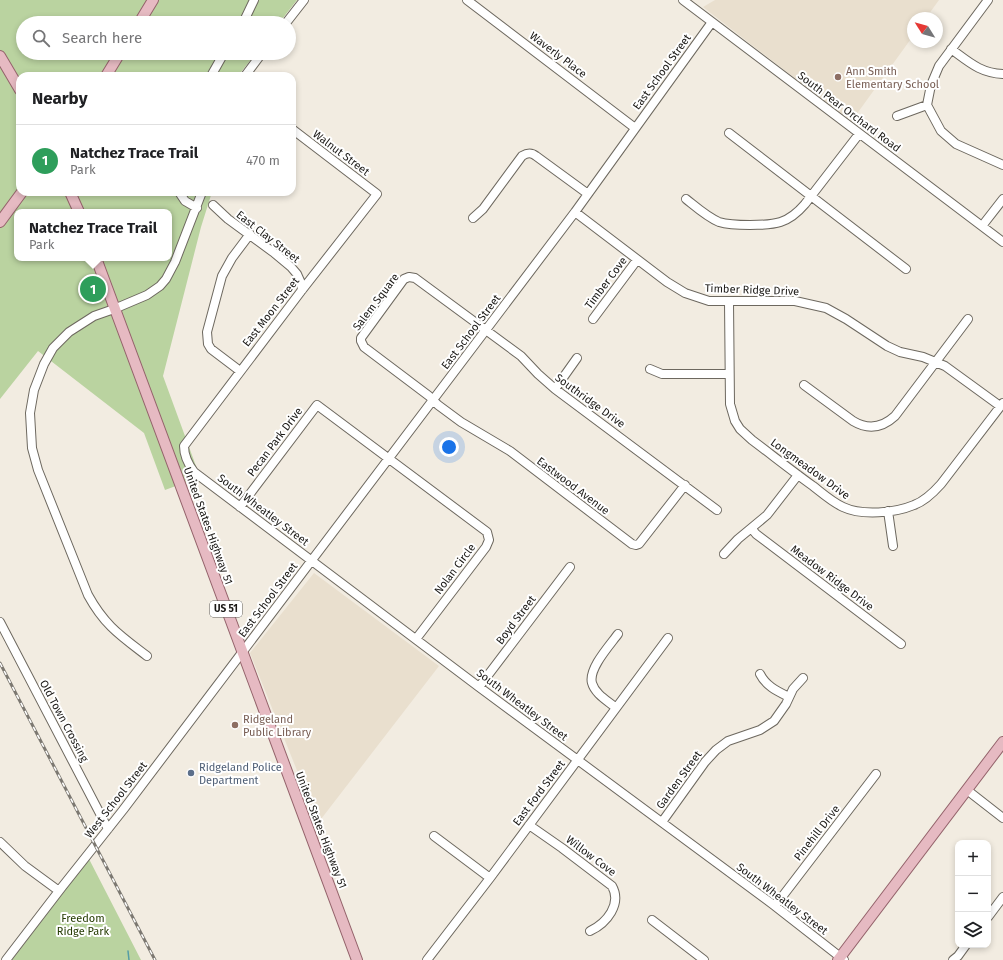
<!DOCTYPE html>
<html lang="en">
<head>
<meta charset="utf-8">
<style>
  :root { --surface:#fff; --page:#f6f6f6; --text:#202124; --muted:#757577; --line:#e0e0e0; --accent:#9a095a }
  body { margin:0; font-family:"Fira Sans",sans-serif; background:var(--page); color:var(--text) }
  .controls { position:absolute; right:12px; bottom:12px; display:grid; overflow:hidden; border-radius:8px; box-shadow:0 2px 6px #0003 }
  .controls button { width:36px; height:36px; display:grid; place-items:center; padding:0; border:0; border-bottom:1px solid var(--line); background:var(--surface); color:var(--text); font:20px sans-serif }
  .compass { position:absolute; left:907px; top:12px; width:36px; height:36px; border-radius:50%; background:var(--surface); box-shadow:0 2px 6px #0003; rotate:307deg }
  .you { position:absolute; left:449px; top:447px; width:14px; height:14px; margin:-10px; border:3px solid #fff; border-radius:50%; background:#1a73e8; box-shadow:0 0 0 6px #1a73e833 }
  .badge { display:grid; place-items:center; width:26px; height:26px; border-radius:50%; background:var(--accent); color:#fff; font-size:13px; font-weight:700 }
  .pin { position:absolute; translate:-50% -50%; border:2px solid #fff; box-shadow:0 1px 4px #0006 }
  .popup { position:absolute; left:14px; top:209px; width:158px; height:52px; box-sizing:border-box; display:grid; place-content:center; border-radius:8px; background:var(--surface); filter:drop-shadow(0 1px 3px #0005); font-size:13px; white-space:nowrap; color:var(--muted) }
  .popup b { font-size:15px; color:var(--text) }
  .popup::after { content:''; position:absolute; left:50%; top:100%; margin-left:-8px; border:8px solid transparent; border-top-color:var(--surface) }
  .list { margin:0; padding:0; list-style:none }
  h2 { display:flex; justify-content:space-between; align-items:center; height:52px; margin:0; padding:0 16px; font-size:17px }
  h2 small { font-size:13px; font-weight:400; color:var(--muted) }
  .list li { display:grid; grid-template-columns:26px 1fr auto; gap:12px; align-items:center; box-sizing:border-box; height:72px; padding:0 16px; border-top:1px solid var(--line) }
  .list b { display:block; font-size:15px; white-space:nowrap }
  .list p { margin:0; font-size:13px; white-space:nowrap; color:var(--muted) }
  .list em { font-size:13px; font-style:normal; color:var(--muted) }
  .icon { flex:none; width:22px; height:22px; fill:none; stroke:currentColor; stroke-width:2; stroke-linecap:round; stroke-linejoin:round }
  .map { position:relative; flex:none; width:1003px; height:960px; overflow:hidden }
  .search { position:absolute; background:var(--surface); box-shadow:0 2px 6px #0003; left:16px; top:16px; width:280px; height:44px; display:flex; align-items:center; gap:10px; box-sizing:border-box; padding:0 14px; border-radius:22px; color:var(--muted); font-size:15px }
  .panel { position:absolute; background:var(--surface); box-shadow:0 2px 6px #0003; left:16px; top:72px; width:280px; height:124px; border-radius:12px }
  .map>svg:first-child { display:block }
</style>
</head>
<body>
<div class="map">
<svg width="1003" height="960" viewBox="0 0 1003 960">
  <rect width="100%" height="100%" fill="#f2ece1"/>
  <path fill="#e9dfce" d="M715 0H939L926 18H913V36L851 122 703 7Z
    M314 573 439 666 318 823 250 653Z"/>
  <path fill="#bad3a0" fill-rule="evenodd" d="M0 0H297L279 23H23V53H256L238 76H20V192H212L201 227 163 376 200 477 165 490 144 433 38 351 0 399ZM17 212H169V258H17Z
    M89 859 141 960H12Z"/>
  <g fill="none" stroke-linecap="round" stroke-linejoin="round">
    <path stroke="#549da6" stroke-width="1.5" d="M128 951 129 960"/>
    <g stroke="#6d685f" stroke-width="10">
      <path id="minor" d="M467 0 635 128
        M683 0 1003 242
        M988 0 939 66 931 85 927 105 941 131 956 144 1003 165
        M243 23 254 0
        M286 23 304 0
        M951 49C969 62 980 73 1003 74
        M211 76 224 53
        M245 76 262 53
        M897 116 927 105
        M292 129 377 194 302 290 184 446C184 455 188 464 194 472L479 687 775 906 844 960
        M729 133 906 269
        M179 192 185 201 197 208
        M686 199C696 207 707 217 719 222 729 225 740 225 750 225 775 225 788 224 805 204L859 134
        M213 205 228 219 273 252 291 267 297 274 301 283 302 290
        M575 212 667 282 685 293 709 301H795L826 308 846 319 887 346 900 352 923 357 945 366 1000 406
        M473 218 483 209 522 156C527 153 531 152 536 156L588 194
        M982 226 1003 199
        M729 302 730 404 735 421 740 429 752 440C772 455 792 471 813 486 822 493 832 502 843 507 862 516 895 513 914 505 925 501 933 493 941 484L1003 403
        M593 319 637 260
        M650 369 662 374H729
        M240 371 211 349 208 344 207 332 222 276 232 258 250 234
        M804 385 853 421C868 430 882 428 895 416L968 319
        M555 389 577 358
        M685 485 639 544 636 545 632 544 510 451 461 422 438 405 429 396 364 347 361 341V338L404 279 409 277 415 278 521 356 538 374 555 389 717 510
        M240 507 317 405 487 532 489 540 486 547 416 639
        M888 511 893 546
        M752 529 756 534 901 644
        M724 554 738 539 767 515 798 475
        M0 622 108 829
        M147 656C121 636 105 626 88 595L38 470 32 448 30 413 34 390 44 364 53 348 69 332 94 316 114 309 147 295 160 286 166 279 175 262 202 192
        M760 674C766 686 777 691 789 697
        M479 687 570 567
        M616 708C608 701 595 694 592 683 588 669 610 645 618 634
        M967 790 1003 818
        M662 822 705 762 716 750 728 741 760 730 774 721 786 704 793 689 803 678
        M529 825 562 848 612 886C622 904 607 923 590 931
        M434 836 490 878
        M0 842 25 866 59 891
        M775 906 876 774
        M988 917 1003 897
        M652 920 704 960
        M6 960 62 887 123 810 575 212 712 22
        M427 960 490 878 668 638
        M953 960 958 956 966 945"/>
    </g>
    <g stroke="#94636b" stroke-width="12">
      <path id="major" d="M139 23 153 0
        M0 56 20 90
        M106 76 120 53
        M70 192 79 212
        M0 222 22 192
        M96 258 357 960
        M838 960 1003 742"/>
    </g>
    <use href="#minor" stroke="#fff" stroke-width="8"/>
    <use href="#major" stroke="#e6bac2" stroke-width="10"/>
    <g stroke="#7c7871" stroke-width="3">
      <path id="rail" d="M0 663 155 960"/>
    </g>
    <use href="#rail" stroke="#fff" stroke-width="1.5" stroke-dasharray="4.5" stroke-linecap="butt"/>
  </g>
  <g fill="#8d6e63" stroke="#fff" stroke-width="1.5">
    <circle cx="838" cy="77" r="4"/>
    <circle cx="235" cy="725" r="4"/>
  </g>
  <circle fill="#5c6f8a" stroke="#fff" stroke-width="1.5" cx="191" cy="773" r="4"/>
  <g text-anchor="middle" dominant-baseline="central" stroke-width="4" stroke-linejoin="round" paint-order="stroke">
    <rect fill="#fff" stroke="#5f5d5b" stroke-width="1" x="210" y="601" width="32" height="16" rx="3"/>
    <g font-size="10" font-weight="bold" fill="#1a1815">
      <text x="226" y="609">US 51</text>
    </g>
    <g font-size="11" fill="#1a1815" stroke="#fff">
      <text transform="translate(558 55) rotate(37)">Waverly Place</text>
      <text transform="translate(662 72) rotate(-54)">East School Street</text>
      <text transform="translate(849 112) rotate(37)">South Pear Orchard Road</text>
      <text transform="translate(341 153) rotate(37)">Walnut Street</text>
      <text transform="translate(268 237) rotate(38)">East Clay Street</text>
      <text transform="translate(606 283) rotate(-53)">Timber Cove</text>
      <text transform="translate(752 290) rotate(2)">Timber Ridge Drive</text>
      <text transform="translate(376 302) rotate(-53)">Salem Square</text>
      <text transform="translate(271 312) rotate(-52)">East Moon Street</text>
      <text transform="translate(471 332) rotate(-53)">East School Street</text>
      <text transform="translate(590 401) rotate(36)">Southridge Drive</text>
      <text transform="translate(275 442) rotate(-53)">Pecan Park Drive</text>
      <text transform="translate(810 469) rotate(36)">Longmeadow Drive</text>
      <text transform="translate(573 486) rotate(37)">Eastwood Avenue</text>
      <text transform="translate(263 510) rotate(37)">South Wheatley Street</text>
      <text transform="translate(208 526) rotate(70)">United States Highway 51</text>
      <text transform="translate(455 569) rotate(-53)">Nolan Circle</text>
      <text transform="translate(832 578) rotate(37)">Meadow Ridge Drive</text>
      <text transform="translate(268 600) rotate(-53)">East School Street</text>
      <text transform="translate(516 620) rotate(-53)">Boyd Street</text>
      <text transform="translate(522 705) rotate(37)">South Wheatley Street</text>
      <text transform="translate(64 721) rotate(62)">Old Town Crossing</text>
      <text transform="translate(679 780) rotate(-54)">Garden Street</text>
      <text transform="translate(539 793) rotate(-53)">East Ford Street</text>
      <text transform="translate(116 800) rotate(-52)">West School Street</text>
      <text transform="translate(321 830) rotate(69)">United States Highway 51</text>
      <text transform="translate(817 833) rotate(-52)">Pinehill Drive</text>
      <text transform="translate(591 856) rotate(37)">Willow Cove</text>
      <text transform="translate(782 899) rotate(37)">South Wheatley Street</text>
    </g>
    <g font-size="11" fill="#785e54" stroke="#fff" text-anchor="start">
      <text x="846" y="71">Ann Smith<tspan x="846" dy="13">Elementary School</tspan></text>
      <text x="243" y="719">Ridgeland<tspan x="243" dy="13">Public Library</tspan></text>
    </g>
    <g font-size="11" fill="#4e5e75" stroke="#fff" text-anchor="start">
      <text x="199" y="767">Ridgeland Police<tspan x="199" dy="13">Department</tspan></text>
    </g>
    <g font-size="11" fill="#263c03" stroke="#fff">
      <text x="83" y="918">Freedom<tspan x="83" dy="13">Ridge Park</tspan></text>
    </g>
  </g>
</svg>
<div class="controls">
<button>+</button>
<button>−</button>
<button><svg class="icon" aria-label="layers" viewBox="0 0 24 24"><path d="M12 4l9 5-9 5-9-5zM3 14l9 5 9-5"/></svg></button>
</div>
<svg class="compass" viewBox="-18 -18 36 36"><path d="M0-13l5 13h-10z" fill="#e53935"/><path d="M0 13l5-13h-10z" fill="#757577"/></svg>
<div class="you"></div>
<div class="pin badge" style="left:93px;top:289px;background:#2e9e5b">1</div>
<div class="popup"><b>Natchez Trace Trail</b>Park</div>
<div class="search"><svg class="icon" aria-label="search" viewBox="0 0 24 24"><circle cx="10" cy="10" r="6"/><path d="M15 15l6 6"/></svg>Search here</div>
<section class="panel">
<h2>Nearby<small></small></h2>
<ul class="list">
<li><span class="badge" style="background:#2e9e5b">1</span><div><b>Natchez Trace Trail</b><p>Park</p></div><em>470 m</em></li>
</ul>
</section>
</div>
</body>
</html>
